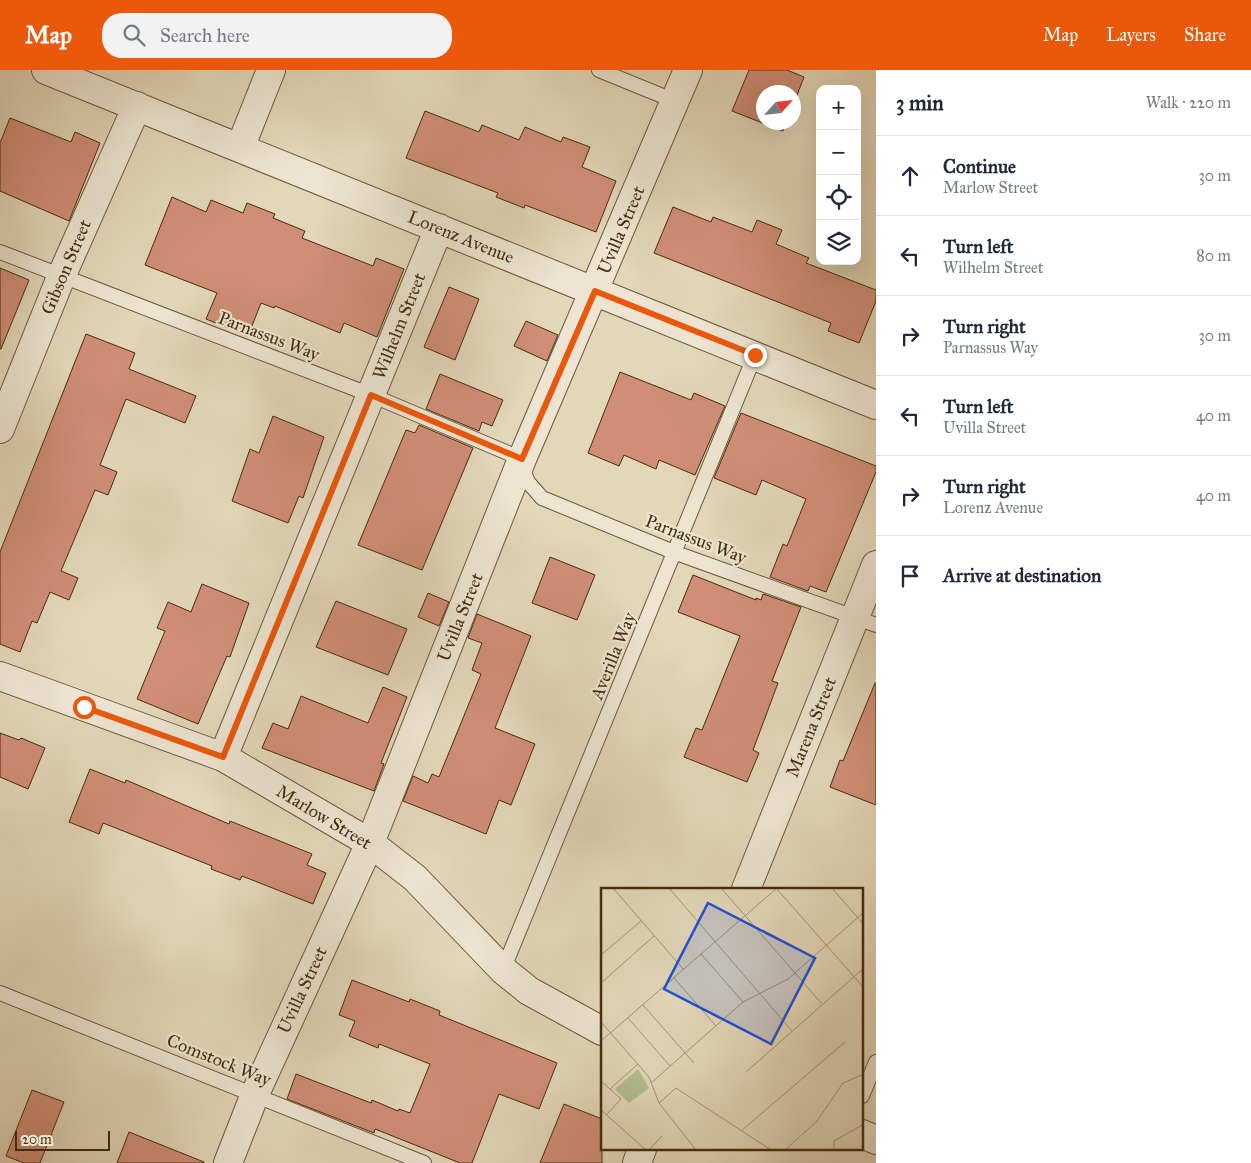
<!DOCTYPE html>
<html lang="en">
<head>
<meta charset="utf-8">
<style>
  :root { --surface:#fff; --page:#f2f2f3; --text:#1f2937; --muted:#747a83; --line:#e0e1e3; --accent:#ea580c }
  body { margin:0; font-family:"IM FELL Great Primer",serif; background:var(--page); color:var(--text) }
  .controls { position:absolute; right:15px; top:15px; display:grid; overflow:hidden; border-radius:10px; box-shadow:0 5px 20px #0002 }
  .controls button { width:45px; height:45px; display:grid; place-items:center; padding:0; border:0; border-bottom:1px solid var(--line); background:var(--surface); color:var(--text); font:25px sans-serif }
  .compass { position:absolute; left:756px; top:15px; width:45px; height:45px; border-radius:50%; background:var(--surface); box-shadow:0 5px 20px #0002; rotate:63deg }
  .scale { position:absolute; left:15px; bottom:12px; width:95px; box-sizing:border-box; padding-left:5px; border:2px solid #452c0b; border-top:0; font-size:14px; line-height:18px; white-space:nowrap; color:#452c0b; -webkit-text-stroke:4px #ede5d2; paint-order:stroke }
  .stop { position:absolute; width:15px; height:15px; margin:-11px; border:4px solid #ea580c; border-radius:50%; background:#fff }
  .stop.end { background:#ea580c; border-color:#fff; box-shadow:0 1px 5px #0008 }
  .list { margin:0; padding:0; list-style:none }
  h2 { display:flex; justify-content:space-between; align-items:center; height:65px; margin:0; padding:0 20px; font-size:21px }
  h2 small { font-size:16px; font-weight:400; color:var(--muted) }
  .list li { display:grid; grid-template-columns:32px 1fr auto; gap:15px; align-items:center; box-sizing:border-box; height:80px; padding:0 20px; border-top:1px solid var(--line) }
  .list b { display:block; font-size:19px; white-space:nowrap }
  .list p { margin:0; font-size:16px; white-space:nowrap; color:var(--muted) }
  .list em { font-size:16px; font-style:normal; color:var(--muted) }
  .icon { flex:none; width:28px; height:28px; fill:none; stroke:currentColor; stroke-width:2; stroke-linecap:round; stroke-linejoin:round }
  .map { position:relative; flex:none; width:876px; height:1093px; overflow:hidden }
  header { display:flex; align-items:center; gap:30px; box-sizing:border-box; height:70px; padding:0 25px; background:var(--accent); color:#fff }
  header strong { font-size:24px }
  nav { display:flex; gap:28px; margin-inline-start:auto; font-size:18px }
  .search { width:350px; height:45px; background:var(--page); display:flex; align-items:center; gap:12px; box-sizing:border-box; padding:0 18px; border-radius:20px; color:var(--muted); font-size:19px }
  main { display:flex }
  aside { flex:1; background:var(--surface) }
  .map>svg:first-child { display:block }
</style>
</head>
<body>
<header>
<strong>Map</strong>
<div class="search"><svg class="icon" aria-label="search" viewBox="0 0 24 24"><circle cx="10" cy="10" r="6"/><path d="M15 15l6 6"/></svg>Search here</div>
<nav><a>Map</a><a>Layers</a><a>Share</a></nav>
</header>
<main>
<div class="map">
<svg width="876" height="1093" viewBox="0 0 876 1093">
  <rect width="100%" height="100%" fill="#e3d7ba"/>
  <filter id="stains"><feTurbulence type="fractalNoise" baseFrequency=".004" numOctaves="4"/><feColorMatrix values="0 0 0 0 .2 0 0 0 0 .09 0 0 0 0 .02 0 0 0 .5 -.17"/></filter>
  <radialGradient id="worn" r=".72"><stop offset=".6" stop-color="#630" stop-opacity="0"/><stop offset="1" stop-color="#630" stop-opacity=".3"/></radialGradient>
  <path fill="#d08e77" stroke="#452c0b" d="M749 0H787L804 7 794 33V22H764V52H786L783 61 732 41Z
    M425 41 479 62 482 55 519 70 525 57 561 72 563 67 590 77 582 97 616 111 596 162 525 135 524 138 496 127 498 123 406 88Z
    M10 48 71 72 75 62 100 73 69 151 0 121V73Z
    M172 127 206 142 211 130 243 143 247 133 275 144 273 148 305 161 302 168 373 196 376 188 404 199 377 267 344 253 340 263 275 236 274 238 261 233 248 266 206 249 217 223 145 195Z
    M673 137 711 152 713 147 752 162 757 150 782 160 776 174 809 188 806 193 876 220V231L859 273 828 261 831 253 654 183Z
    M0 198 29 210 1 279H0Z
    M449 217 479 229 455 290 424 277Z
    M526 251 558 265 547 291 514 276Z
    M86 264 135 283 129 299 196 326 185 353 126 329 100 395 117 402 108 425 95 420 61 501 78 508 69 530 50 522 37 553 32 551 20 582 0 574V482Z
    M620 302 691 330 694 323 725 336 695 405 659 390 656 399 624 385 619 396 588 383Z
    M440 304 503 330 492 356 482 352 479 361 426 339Z
    M741 343 876 396V402L826 522 810 516 808 521 770 507 783 474 787 476 806 429 762 410 756 425 714 408Z
    M273 346 324 367 303 428 299 426 288 453 232 431 250 379 259 383Z
    M419 355 473 378 422 500 358 475 406 360 415 363Z
    M550 487 595 505 577 550 532 533Z
    M693 505 756 530V528L761 530 763 524 801 537 772 611 778 613 753 680 759 683 747 712 684 687 696 658 702 660 740 566 678 542Z
    M202 514 249 533 230 587 227 586 198 654 137 629 165 561 157 558 168 532 191 542Z
    M428 523 449 532 439 556 418 547Z
    M336 531 407 559 388 605 316 577Z
    M477 544 531 566 495 658 535 674 511 735 499 730 486 764 403 731 413 706 428 713 432 704 439 707 481 604 472 600 482 573 468 568Z
    M875 613H876V735L830 717 840 690 843 691Z
    M383 617 407 627 381 693 384 694 374 721 262 678 273 653 288 659 301 626 368 653Z
    M0 663 19 670 21 668 45 678 28 719 0 707Z
    M90 699 125 713 126 710 229 754 230 751 312 784 307 795 326 803 313 834 242 806 240 810 211 799 212 796 103 753 99 764 69 752Z
    M352 910 409 932 410 929 440 941 439 945 557 993 539 1039 499 1024 472 1093H460L375 1059 374 1063 287 1029 296 1004 371 1033 372 1030 398 1041 399 1039 410 1043 430 994 379 974 378 978 349 966 355 951 339 945Z
    M32 1020 64 1032 40 1093H24L6 1086Z
    M564 1034 602 1049V1093H540Z
    M129 1062 204 1092V1093H117Z"/>
  <g fill="none" stroke-linecap="round" stroke-linejoin="round">
    <g stroke="#6c5737" stroke-width="16">
      <path id="lane" d="M599 0 675 31
        M0 182 371 325 522 389
        M521 395 528 412 542 428 676 483 876 555
        M503 900 755 285
        M0 923 424 1093
        M862 1026 876 992"/>
    </g>
    <g stroke="#6c5737" stroke-width="30">
      <path id="street" d="M46 0 876 335
        M240 78 271 0
        M0 359 61 207 137 36
        M0 606 223 687 370 773 415 808 503 900 529 921 602 961
        M223 687 439 158
        M746 819 876 495
        M862 1064 876 1070
        M228 1093 255 1024 370 773 522 389 688 0
        M637 1093 642 1079"/>
    </g>
    <use href="#lane" stroke="#ede5d2" stroke-width="14"/>
    <use href="#street" stroke="#ede5d2" stroke-width="28"/>
  </g>
  <g fill="none" stroke-linecap="round" stroke-linejoin="round">
    <path stroke="#ea580c" stroke-width="6" d="M84 637 223 687 371 325 522 389 595 221 755 285"/>
  </g>
  <g text-anchor="middle" dominant-baseline="central" stroke-width="4.5" stroke-linejoin="round" paint-order="stroke">
    <g font-size="18" fill="#452c0b" stroke="#ede5d2">
      <text transform="translate(621 160) rotate(-67)">Uvilla Street</text>
      <text transform="translate(461 167) rotate(22)">Lorenz Avenue</text>
      <text transform="translate(66 197) rotate(-67)">Gibson Street</text>
      <text transform="translate(399 256) rotate(-68)">Wilhelm Street</text>
      <text transform="translate(269 266) rotate(21)">Parnassus Way</text>
      <text transform="translate(696 469) rotate(21)">Parnassus Way</text>
      <text transform="translate(460 547) rotate(-68)">Uvilla Street</text>
      <text transform="translate(613 586) rotate(-68)">Averilla Way</text>
      <text transform="translate(811 657) rotate(-68)">Marena Street</text>
      <text transform="translate(324 747) rotate(31)">Marlow Street</text>
      <text transform="translate(302 920) rotate(-65)">Uvilla Street</text>
      <text transform="translate(219 990) rotate(22)">Comstock Way</text>
    </g>
  </g>
  <g transform="translate(601 818)">
    <rect width="262" height="262" fill="#e3d7ba"/>
    <path d="M37 181 48 200 28 215 14 201Z" fill="#b2be91"/>
    <path fill="none" stroke="#a49374" stroke-width="1" d="M12 0 83 82M68 0 191 143M120 0 221 116M175 0 263 100M231 0 263 37M100 66 142 114M0 67 40 33M73 90 115 138M0 95 53 48M42 117 93 175M27 130 69 178M0 134 48 189 58 215 95 262M0 153 176 0M145 184 263 80M0 193 20 211 5 227M50 195 142 114 187 91 263 24M9 201 37 176M58 215 75 200 170 262M0 222 45 262M140 243 244 154M48 262 61 248M184 262 216 233 242 195 263 186M233 262V253L263 236"/>
    <path fill="#1d4ed8" fill-opacity="0.15" stroke="#1d4ed8" stroke-width="2.5" d="M107 15 214 70 170 156 63 101Z"/>
    <rect width="262" height="262" fill="none" stroke="#452c0b" stroke-width="2.5"/>
  </g>
  <rect width="100%" height="100%" filter="url(#stains)"/>
  <rect width="100%" height="100%" fill="url(#worn)"/>
</svg>
<div class="controls">
<button>+</button>
<button>−</button>
<button><svg class="icon" aria-label="locate" viewBox="0 0 24 24"><circle cx="12" cy="12" r="6"/><path d="M12 2v4M12 18v4M2 12h4M18 12h4"/></svg></button>
<button><svg class="icon" aria-label="layers" viewBox="0 0 24 24"><path d="M12 4l9 5-9 5-9-5zM3 14l9 5 9-5"/></svg></button>
</div>
<svg class="compass" viewBox="-18 -18 36 36"><path d="M0-13l5 13h-10z" fill="#e53935"/><path d="M0 13l5-13h-10z" fill="#747a83"/></svg>
<div class="scale">20 m</div>
<div class="stop" style="left:84px;top:637px"></div>
<div class="stop end" style="left:755px;top:285px"></div>
</div>
<aside>
<h2>3 min<small>Walk · 220 m</small></h2>
<ul class="list">
<li><svg class="icon" aria-label="ahead" viewBox="0 0 24 24"><path d="M12 20V5M6 11l6-6 6 6"/></svg><div><b>Continue</b><p>Marlow Street</p></div><em>30 m</em></li>
<li><svg class="icon" aria-label="left" viewBox="0 0 24 24"><path d="M17 20v-9H6M10 6l-5 5 5 5"/></svg><div><b>Turn left</b><p>Wilhelm Street</p></div><em>80 m</em></li>
<li><svg class="icon" aria-label="right" viewBox="0 0 24 24"><path d="M7 20v-9h11M14 6l5 5-5 5"/></svg><div><b>Turn right</b><p>Parnassus Way</p></div><em>30 m</em></li>
<li><svg class="icon" aria-label="left" viewBox="0 0 24 24"><path d="M17 20v-9H6M10 6l-5 5 5 5"/></svg><div><b>Turn left</b><p>Uvilla Street</p></div><em>40 m</em></li>
<li><svg class="icon" aria-label="right" viewBox="0 0 24 24"><path d="M7 20v-9h11M14 6l5 5-5 5"/></svg><div><b>Turn right</b><p>Lorenz Avenue</p></div><em>40 m</em></li>
<li><svg class="icon" aria-label="arrive" viewBox="0 0 24 24"><path d="M6 21V4h12l-3 4 3 4H6"/></svg><div><b>Arrive at destination</b></div></li>
</ul>
</aside>
</main>
</body>
</html>
